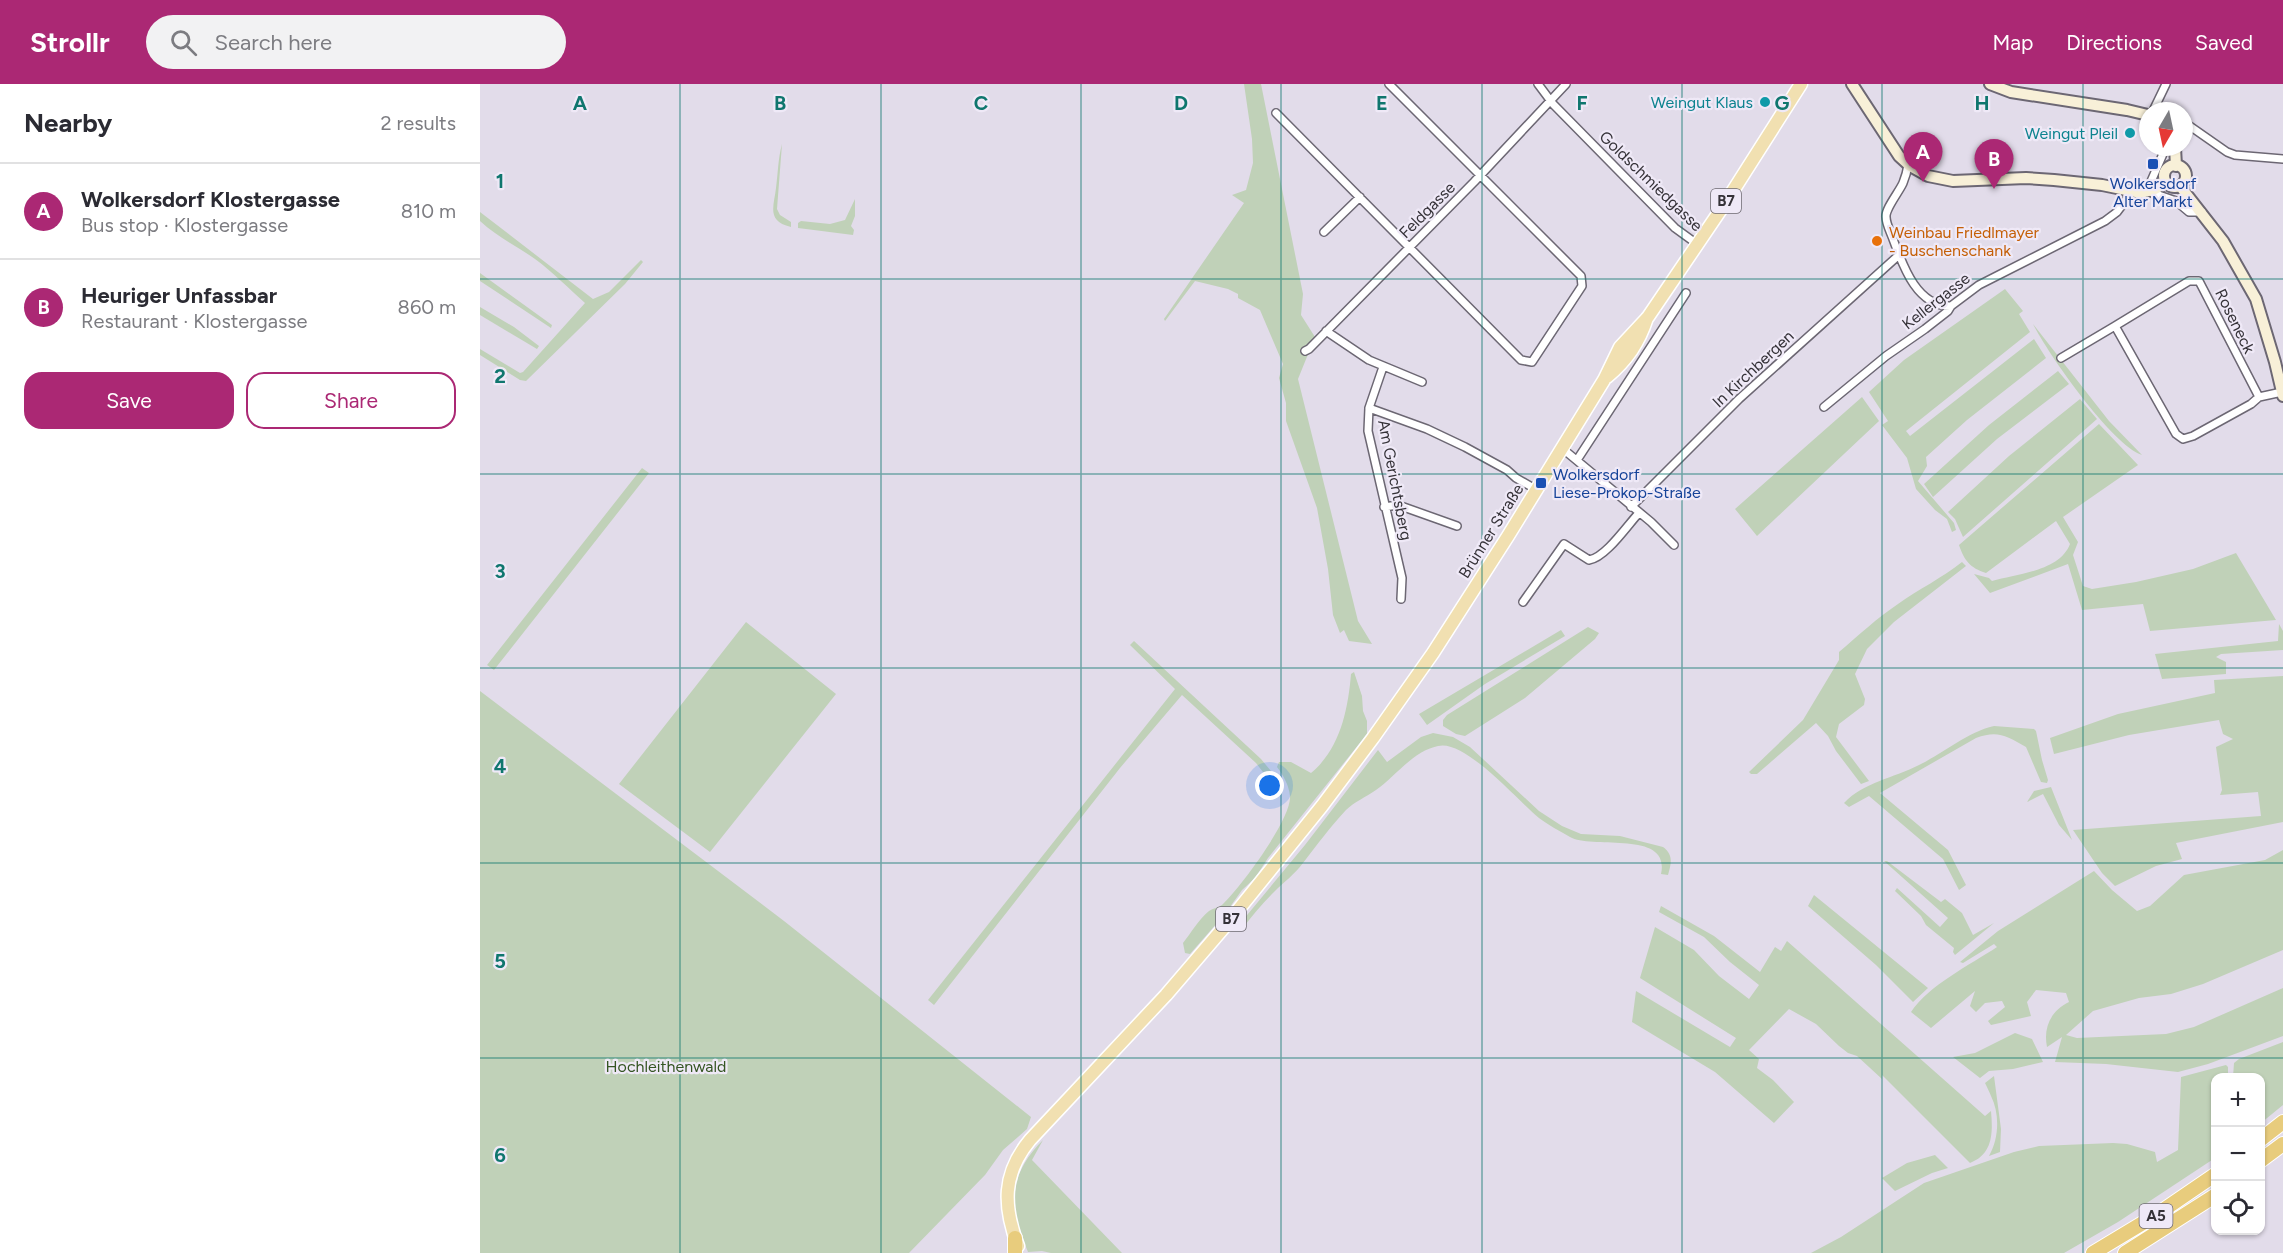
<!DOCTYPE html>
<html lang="en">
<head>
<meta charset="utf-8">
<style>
  :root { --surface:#fff; --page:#f2f2f3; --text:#2b2b33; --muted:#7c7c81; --line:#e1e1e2; --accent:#ab2874 }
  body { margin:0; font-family:Figtree,sans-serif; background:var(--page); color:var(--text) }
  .controls { position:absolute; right:18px; bottom:18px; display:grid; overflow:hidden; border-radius:12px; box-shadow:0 2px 4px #0004 }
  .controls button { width:54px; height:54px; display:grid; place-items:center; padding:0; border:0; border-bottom:2px solid var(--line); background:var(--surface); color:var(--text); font:30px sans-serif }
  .compass { position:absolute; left:1659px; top:18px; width:54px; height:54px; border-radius:50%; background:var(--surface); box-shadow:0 2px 4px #0004; rotate:189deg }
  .you { position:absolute; left:790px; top:702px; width:21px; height:21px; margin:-15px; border:4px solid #fff; border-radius:50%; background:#1a73e8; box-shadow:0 0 0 9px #1a73e833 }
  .badge { display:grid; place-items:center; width:39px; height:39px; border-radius:50%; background:var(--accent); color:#fff; font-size:20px; font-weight:700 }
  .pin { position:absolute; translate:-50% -50px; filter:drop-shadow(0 2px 3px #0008) }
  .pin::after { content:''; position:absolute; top:32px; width:21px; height:18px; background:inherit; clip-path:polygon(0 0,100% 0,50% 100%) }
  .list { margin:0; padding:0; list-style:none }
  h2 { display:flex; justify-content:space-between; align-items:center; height:78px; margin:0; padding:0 24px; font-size:26px }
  h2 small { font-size:20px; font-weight:400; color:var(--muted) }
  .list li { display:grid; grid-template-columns:39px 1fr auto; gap:18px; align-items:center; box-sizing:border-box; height:96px; padding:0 24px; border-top:2px solid var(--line) }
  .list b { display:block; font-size:22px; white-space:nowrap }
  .list p { margin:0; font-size:20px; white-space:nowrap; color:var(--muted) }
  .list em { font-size:20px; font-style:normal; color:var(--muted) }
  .actions { display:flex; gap:12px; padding:18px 24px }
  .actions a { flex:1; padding:14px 0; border:2px solid var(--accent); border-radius:18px; text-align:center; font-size:21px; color:var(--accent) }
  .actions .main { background:var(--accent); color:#fff }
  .icon { flex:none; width:33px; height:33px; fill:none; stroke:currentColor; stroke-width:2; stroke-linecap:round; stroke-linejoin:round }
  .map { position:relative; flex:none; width:1803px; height:1169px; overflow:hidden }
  header { display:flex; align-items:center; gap:36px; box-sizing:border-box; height:84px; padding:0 30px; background:var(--accent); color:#fff }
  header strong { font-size:28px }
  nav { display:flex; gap:33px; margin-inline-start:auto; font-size:21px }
  .search { width:420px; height:54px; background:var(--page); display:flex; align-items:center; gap:15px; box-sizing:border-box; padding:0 21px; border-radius:33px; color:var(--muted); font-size:22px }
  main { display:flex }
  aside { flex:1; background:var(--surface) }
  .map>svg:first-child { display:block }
</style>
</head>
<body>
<header>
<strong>Strollr</strong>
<div class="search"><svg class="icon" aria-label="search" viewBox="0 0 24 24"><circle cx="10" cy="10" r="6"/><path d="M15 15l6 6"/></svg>Search here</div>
<nav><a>Map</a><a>Directions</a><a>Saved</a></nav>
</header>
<main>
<aside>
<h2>Nearby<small>2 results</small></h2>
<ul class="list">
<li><span class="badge">A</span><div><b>Wolkersdorf Klostergasse</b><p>Bus stop · Klostergasse</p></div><em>810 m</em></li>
<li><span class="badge">B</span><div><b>Heuriger Unfassbar</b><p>Restaurant · Klostergasse</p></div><em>860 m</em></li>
</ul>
<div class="actions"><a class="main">Save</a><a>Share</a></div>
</aside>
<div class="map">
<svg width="1803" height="1169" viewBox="0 0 1803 1169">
  <rect width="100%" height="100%" fill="#e2dcea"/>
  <path fill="#c0d1b8" d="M764 0H781L823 210 821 231 835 253 818 295 878 537 892 560 869 557 864 546 860 549 853 531 848 485 837 424 806 337V319L799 294 803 280 780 226 758 214V210L748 205 715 197 685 237 684 235 764 119 752 111 766 106 773 79 772 55Z
    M302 60 297 125 300 131 311 138V143C286 137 294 122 296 104 298 89 298 75 302 60Z
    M375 115V132L371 142 374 146 373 151 318 144V139L321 137 350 140 365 136Z
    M0 128 113 215 129 208 161 176 163 178 145 200 46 297 40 296 0 271V265L40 289 43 288 105 219C89 205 73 188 55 175 37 162 17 153 0 137Z
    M0 189 72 241 71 244 0 197Z
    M1525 205 1543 227 1539 230 1550 248 1426 347 1430 352 1554 255 1566 274 1487 336 1446 373 1447 382 1438 397 1474 439 1476 446 1472 448 1467 435 1455 426 1436 405 1427 374 1402 341 1408 337 1389 308 1424 276Z
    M0 223 34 243 59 262 57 265 0 231Z
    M1553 240 1629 337 1662 371C1632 361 1568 270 1553 240Z
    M1578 287 1589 300 1517 355 1453 413 1444 400 1509 341Z
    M1382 313 1399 337 1277 452 1255 425Z
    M1600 315 1617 335 1483 453 1475 435 1468 428 1529 372Z
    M1619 340 1658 381 1583 433 1598 458 1593 471 1603 502 1612 505 1656 498 1713 485 1756 469 1796 536 1670 547 1663 520 1602 526 1588 480 1510 509 1494 490 1509 494 1512 497C1537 490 1580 487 1590 460L1576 437 1506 489C1490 484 1484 476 1479 461Z
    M162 384 169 389 14 586 7 581Z
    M1482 478 1486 482 1414 538 1387 565 1375 590 1385 615 1384 621 1359 640 1356 653 1389 697 1381 700 1356 667 1348 652 1336 639 1277 690H1271L1269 688 1323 636 1359 576V568C1379 551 1397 534 1418 520 1439 505 1462 494 1482 478Z
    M266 538 356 610 230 768 139 700Z
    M1799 540 1803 547V566L1741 570 1736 573 1746 578V590L1682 595 1675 570 1798 557Z
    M1108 543 1119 549 1115 555 1045 614 985 652 976 650 963 642V636L967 631Z
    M1081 546 1085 552 1005 600 947 641 939 630Z
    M654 557 781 675 800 698 796 705 776 679 702 611 640 684 454 921 448 916 695 605 650 561Z
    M874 588 882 612 883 627 887 637V650L788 774 775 794 762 806 745 830 710 870 705 869 703 859C711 849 719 835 729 827 733 824 738 824 742 821 759 805 812 735 810 712 809 701 803 691 797 683L799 678H811L831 689C860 665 868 626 871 590Z
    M1803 592V738L1696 759 1702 775 1676 782 1635 802 1622 789 1593 746 1781 732 1778 708 1740 711 1742 706 1736 663 1753 655 1743 650 1739 636 1649 651 1574 670 1570 654 1638 630 1735 609 1734 596Z
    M0 607 304 837 551 1033 547 1045 523 1066 505 1091 429 1169H0Z
    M1514 642 1554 645 1556 647 1562 676 1568 696 1567 699 1561 698 1546 663C1526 652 1518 646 1496 654L1400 709 1468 766 1486 801 1479 806 1463 775 1389 712 1369 723 1364 719C1384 698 1414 694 1439 681 1464 669 1487 648 1514 642Z
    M953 649 973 653 990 663 1059 727 1082 742 1101 750 1140 752 1183 763C1194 771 1191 780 1188 791L1181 790C1191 745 1112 766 1090 753 1080 747 1068 741 1059 734 1037 716 985 655 958 662 933 667 916 692 896 706 886 713 874 718 866 726 850 743 837 761 823 779 815 790 804 798 794 808 782 820 772 832 761 846L758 842 825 761 898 666 907 678 941 653Z
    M1571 703 1592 756 1579 741 1563 710 1547 718 1554 707Z
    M1803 766V866L1723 900 1691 910 1659 914 1613 927 1586 951 1597 954 1686 950 1714 943 1803 904V952L1728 980 1698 988 1626 980 1575 978 1582 953 1567 963C1563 943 1571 927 1589 918L1586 909 1556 906 1547 918 1551 932 1511 941 1508 937 1525 923 1522 917 1505 919 1496 928 1490 922 1495 907 1451 944 1431 928C1449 901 1490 881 1517 863L1514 860 1483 879 1480 878 1518 847 1614 787 1632 806 1657 827 1670 822 1704 791 1785 776Z
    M1404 777H1407L1461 818 1465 815 1482 829 1493 851 1514 839 1475 871 1473 868 1474 864 1446 841 1441 832 1415 807 1417 804 1460 843 1468 834Z
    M1334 811 1448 904 1433 918 1396 881 1328 822Z
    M1181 822 1234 852 1280 888 1295 863 1301 867 1307 857 1505 1032 1511 1027C1513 1049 1513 1070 1490 1079L1402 991V995L1377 972 1368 969 1359 962 1336 940 1309 925 1269 966 1279 975 1277 984 1293 996 1314 1018 1294 1039 1235 988 1152 938 1156 907 1250 963 1256 954 1160 894 1175 843 1214 866 1239 892 1269 915 1279 901 1250 878 1224 853 1179 828Z
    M1535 949 1552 955 1563 978 1533 985 1509 987 1500 994 1473 973 1495 969Z
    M1803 958V1021L1781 1039 1780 994 1753 993 1754 979 1759 975Z
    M1746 981 1748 983V993L1736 994 1735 1074 1638 1138 1584 1169H1331L1361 1153 1444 1099 1534 1068 1559 1062 1633 1059 1647 1060 1675 1068 1677 1078 1698 1066 1701 993Z
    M1514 992 1521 1045 1520 1068 1509 1072C1519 1055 1520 1030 1511 1012 1509 1007 1507 1003 1505 999Z
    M563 1056 552 1076 642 1169H571L562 1167 548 1168C529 1123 527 1092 563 1056Z
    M1455 1071 1468 1084 1452 1089 1415 1107 1402 1094 1427 1079Z"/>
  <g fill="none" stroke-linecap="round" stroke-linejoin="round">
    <g stroke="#6c6773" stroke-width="10">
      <path id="street" d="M1058 0 1073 20 1195 144 1217 160
        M1673 27 1686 0
        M796 29 1041 276 1052 278 1102 202 1101 192 909 0
        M1704 38 1747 68 1755 71 1803 75
        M1686 63 1669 102 1670 108 1696 117 1709 128H1722
        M1428 81C1427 88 1425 94 1423 99 1419 108 1405 125 1406 133 1406 140 1411 149 1413 155 1423 182 1437 223 1471 222
        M844 148 880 113
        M846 247 889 276 942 298
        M825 267 829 265 994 98 1086 0
        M1581 274 1635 242
        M903 283 889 324 888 347 922 494 921 515
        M1779 313 1719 197H1709L1635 242 1696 350 1703 355 1713 352 1771 320 1779 313 1802 308
        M1344 323 1406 272 1445 245 1468 227 1471 222 1499 201 1625 137 1637 128 1652 108
        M889 324 947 345 985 363 1027 386 1036 394 1057 406
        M1083 365 1171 438 1194 461
        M1097 376 1206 209
        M904 423 918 421 977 442
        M1151 423 1259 315 1419 171
        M1043 518 1084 460 1109 476C1125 474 1147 442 1158 430"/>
    </g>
    <g stroke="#6c6773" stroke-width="14">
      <path id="secondary" d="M1372 0 1419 72 1430 82 1448 92 1473 97 1546 94 1574 96 1622 101 1661 109 1673 106 1686 99
        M1510 0 1531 8 1647 26 1668 31
        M1695 63 1696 82
        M1684 92a11 11 0 1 1 22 0a11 11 0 1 1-22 0Z
        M1700 102 1743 157 1776 215 1795 278 1803 312"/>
    </g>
    <g stroke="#fff" stroke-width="15">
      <path id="primary" d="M1127 293C1147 276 1159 259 1167 234
        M538 1162C523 1122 522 1090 550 1056L686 911 746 841 842 722 893 654 953 569 1028 452 1124 296 1140 263 1168 233 1244 121 1321 0"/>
    </g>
    <g stroke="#fff" stroke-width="16">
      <path id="highway" d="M1780 1056 1803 1038
        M1780 1077 1803 1060
        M535 1169V1154
        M1613 1169 1676 1131 1736 1090
        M1645 1169 1736 1111"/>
    </g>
    <use href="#street" stroke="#fff" stroke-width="7"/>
    <use href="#secondary" stroke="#f8f0d8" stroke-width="10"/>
    <use href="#primary" stroke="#f1e0b1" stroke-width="12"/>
    <use href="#highway" stroke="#e8cc7d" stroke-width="14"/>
  </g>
  <path fill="none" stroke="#0f766e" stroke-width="1.5" stroke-opacity="0.55" d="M200 0V1169M401 0V1169M601 0V1169M801 0V1169M1002 0V1169M1202 0V1169M1402 0V1169M1603 0V1169M0 195H1803M0 390H1803M0 584H1803M0 779H1803M0 974H1803"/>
  <g fill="#0f9aa8" stroke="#efe9f7" stroke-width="2">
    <circle cx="1285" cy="18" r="6"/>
    <circle cx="1650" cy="49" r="6"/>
  </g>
  <g fill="#1a4fb4" stroke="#efe9f7" stroke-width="2">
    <rect x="1667" y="74" width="12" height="12" rx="3"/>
    <rect x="1055" y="393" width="12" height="12" rx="3"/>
  </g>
  <circle fill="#e8710a" stroke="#efe9f7" stroke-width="2" cx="1397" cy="157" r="6"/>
  <g text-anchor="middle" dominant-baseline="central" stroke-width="4.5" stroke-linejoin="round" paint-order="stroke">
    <g fill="#efe9f7" stroke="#6d6971" stroke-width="1.5">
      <rect x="1231" y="105" width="30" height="24" rx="4.5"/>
      <rect x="736" y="823" width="30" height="24" rx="4.5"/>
      <rect x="1659.5" y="1120" width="33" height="24" rx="4.5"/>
    </g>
    <g font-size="15" font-weight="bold" fill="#353238">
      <text x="1246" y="117">B7</text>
      <text x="751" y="835">B7</text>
      <text x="1676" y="1132">A5</text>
    </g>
    <g font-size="16" fill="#0d838f" stroke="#efe9f7" text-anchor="end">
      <text x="1273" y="18">Weingut Klaus</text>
      <text x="1638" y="49">Weingut Pleil</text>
    </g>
    <g font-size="16" fill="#353238" stroke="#efe9f7">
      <text transform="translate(1171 97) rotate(44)">Goldschmiedgasse</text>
      <text transform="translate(947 126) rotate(-45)">Feldgasse</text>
      <text transform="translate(1456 217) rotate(-38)">Kellergasse</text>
      <text transform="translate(1755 237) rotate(64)">Roseneck</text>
      <text transform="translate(1273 285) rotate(-43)">In Kirchbergen</text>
      <text transform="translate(915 396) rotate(79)">Am Gerichtsberg</text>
      <text transform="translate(1011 447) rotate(-58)">Brünner Straße</text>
    </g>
    <g font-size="16" fill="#164399" stroke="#efe9f7">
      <text x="1673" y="99">Wolkersdorf<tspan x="1673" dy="18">Alter Markt</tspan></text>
      <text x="1073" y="390" text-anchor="start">Wolkersdorf<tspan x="1073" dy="18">Liese-Prokop-Straße</tspan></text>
    </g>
    <g font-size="16" fill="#c56008" stroke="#efe9f7" text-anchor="start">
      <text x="1409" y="148">Weinbau Friedlmayer<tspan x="1409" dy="18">- Buschenschank</tspan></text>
    </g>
    <g font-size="16" fill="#345522" stroke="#efe9f7">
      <text x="186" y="982">Hochleithenwald</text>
    </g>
  </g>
  <g font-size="20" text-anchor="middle" font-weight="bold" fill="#0f766e" stroke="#efe9f7" stroke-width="4.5" stroke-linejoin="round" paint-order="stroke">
    <text x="100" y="26">A</text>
    <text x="300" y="26">B</text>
    <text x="501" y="26">C</text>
    <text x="701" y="26">D</text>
    <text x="902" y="26">E</text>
    <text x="1102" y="26">F</text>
    <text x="1302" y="26">G</text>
    <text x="1502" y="26">H</text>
    <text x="20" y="104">1</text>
    <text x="20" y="299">2</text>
    <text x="20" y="494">3</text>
    <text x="20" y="689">4</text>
    <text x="20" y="884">5</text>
    <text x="20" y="1078">6</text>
  </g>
</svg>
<div class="controls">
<button>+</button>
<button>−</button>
<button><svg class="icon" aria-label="locate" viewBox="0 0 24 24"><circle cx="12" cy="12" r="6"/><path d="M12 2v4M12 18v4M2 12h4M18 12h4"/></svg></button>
</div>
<svg class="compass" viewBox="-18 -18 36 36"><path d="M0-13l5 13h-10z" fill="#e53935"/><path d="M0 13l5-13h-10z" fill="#7c7c81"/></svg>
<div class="you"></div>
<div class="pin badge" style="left:1443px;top:98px">A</div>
<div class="pin badge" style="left:1514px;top:105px">B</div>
</div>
</main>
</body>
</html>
